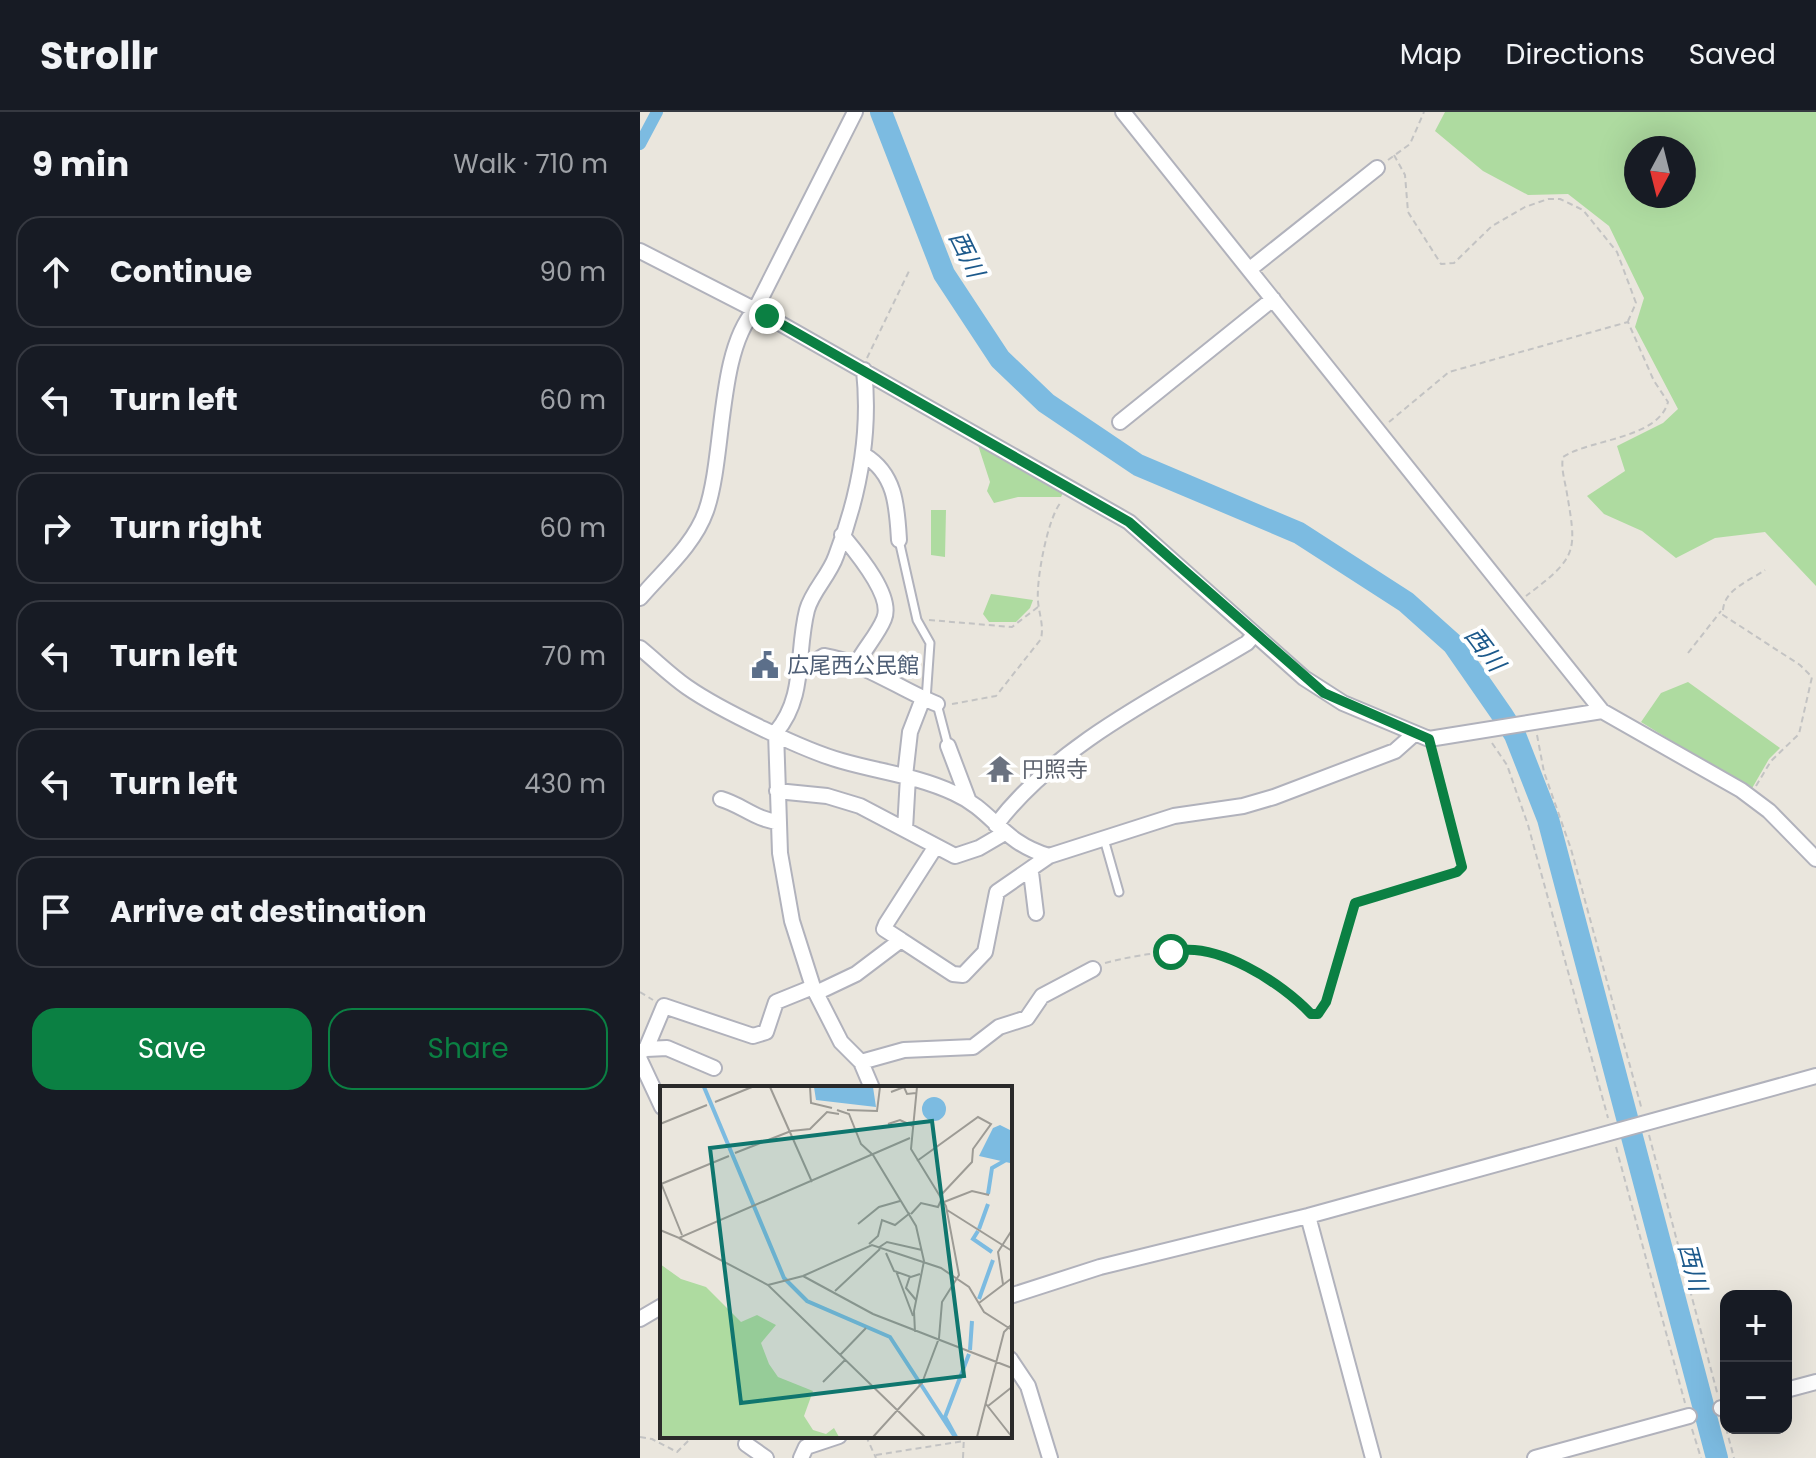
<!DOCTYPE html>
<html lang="en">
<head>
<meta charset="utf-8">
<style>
  :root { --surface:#171b24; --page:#242831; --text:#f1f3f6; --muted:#9ea1a6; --line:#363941; --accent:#0b8043 }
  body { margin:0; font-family:Poppins,"Noto Sans JP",sans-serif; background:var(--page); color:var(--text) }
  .controls { position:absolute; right:24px; bottom:24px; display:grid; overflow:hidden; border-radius:16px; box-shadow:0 8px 32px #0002 }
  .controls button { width:72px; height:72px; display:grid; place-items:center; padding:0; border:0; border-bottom:2px solid var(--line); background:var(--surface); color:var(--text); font:40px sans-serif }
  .compass { position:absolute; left:984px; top:24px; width:72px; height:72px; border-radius:50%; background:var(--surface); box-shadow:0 8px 32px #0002; rotate:187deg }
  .stop { position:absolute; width:24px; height:24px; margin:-18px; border:6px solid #0b8043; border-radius:50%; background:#fff }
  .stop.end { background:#0b8043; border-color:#fff; box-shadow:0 2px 8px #0008 }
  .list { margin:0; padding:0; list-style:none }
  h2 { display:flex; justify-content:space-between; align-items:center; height:104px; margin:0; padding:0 32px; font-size:34px }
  h2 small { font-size:26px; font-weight:400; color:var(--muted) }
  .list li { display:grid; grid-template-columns:52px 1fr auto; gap:24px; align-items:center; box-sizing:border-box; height:112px; margin:0 16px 16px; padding:0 16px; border:2px solid var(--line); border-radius:24px }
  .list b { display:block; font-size:30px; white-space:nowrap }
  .list em { font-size:26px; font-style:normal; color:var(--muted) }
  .actions { display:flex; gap:16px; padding:24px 32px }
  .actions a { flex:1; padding:18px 0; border:2px solid var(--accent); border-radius:24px; text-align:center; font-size:28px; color:var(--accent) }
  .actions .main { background:var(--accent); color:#fff }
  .icon { flex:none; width:44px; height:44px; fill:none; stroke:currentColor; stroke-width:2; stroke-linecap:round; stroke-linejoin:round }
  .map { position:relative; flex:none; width:1176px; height:1346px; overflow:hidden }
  header { display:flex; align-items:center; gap:48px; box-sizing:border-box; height:112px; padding:0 40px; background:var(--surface); border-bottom:2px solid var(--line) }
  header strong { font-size:38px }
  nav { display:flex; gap:44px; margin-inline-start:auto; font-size:28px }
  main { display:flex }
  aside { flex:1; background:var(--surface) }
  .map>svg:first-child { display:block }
</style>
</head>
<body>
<header>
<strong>Strollr</strong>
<nav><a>Map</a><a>Directions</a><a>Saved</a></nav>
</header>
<main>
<aside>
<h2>9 min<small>Walk · 710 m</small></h2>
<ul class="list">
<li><svg class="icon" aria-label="ahead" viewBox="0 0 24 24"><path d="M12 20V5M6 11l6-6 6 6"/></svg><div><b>Continue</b></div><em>90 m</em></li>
<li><svg class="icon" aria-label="left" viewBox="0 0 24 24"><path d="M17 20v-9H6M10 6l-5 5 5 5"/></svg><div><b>Turn left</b></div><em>60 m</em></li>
<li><svg class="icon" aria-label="right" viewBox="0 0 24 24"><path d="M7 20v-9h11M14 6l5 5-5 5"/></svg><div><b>Turn right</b></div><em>60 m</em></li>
<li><svg class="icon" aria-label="left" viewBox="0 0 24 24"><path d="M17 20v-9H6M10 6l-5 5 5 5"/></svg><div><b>Turn left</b></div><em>70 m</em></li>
<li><svg class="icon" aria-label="left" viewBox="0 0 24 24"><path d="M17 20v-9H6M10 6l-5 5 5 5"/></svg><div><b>Turn left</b></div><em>430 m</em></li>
<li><svg class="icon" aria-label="arrive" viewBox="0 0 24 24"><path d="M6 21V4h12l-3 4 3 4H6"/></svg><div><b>Arrive at destination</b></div></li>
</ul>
<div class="actions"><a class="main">Save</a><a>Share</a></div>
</aside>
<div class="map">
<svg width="1176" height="1346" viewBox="0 0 1176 1346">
  <rect width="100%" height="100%" fill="#eae6dd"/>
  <path fill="#aedba0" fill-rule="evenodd" d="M805 0H1176V474L1125 420 1075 426 1036 446 1002 419 964 402 947 384 985 359 977 334 1023 311 1038 297 995 215 1004 186 969 114 928 82 888 83 843 59 795 19ZM1044 36V84H996V36Z
    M337 330 424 379 421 385H378L354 391 347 379 350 370Z
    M291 398H306L305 445 291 443Z
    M351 482 393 488 390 496 376 510H349L343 502Z
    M1048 570 1140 636 1129 647 1111 678 1001 610 1021 581Z"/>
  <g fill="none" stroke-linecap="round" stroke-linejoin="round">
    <path stroke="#7cbbe1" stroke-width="12" d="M0 32 17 0"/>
    <path stroke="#7cbbe1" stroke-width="22" d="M241 0 304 162 360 247 406 291 498 353 659 421 766 490 813 532 863 604 875 623 908 707 1077 1346"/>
    <g stroke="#b1b2bc" stroke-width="11">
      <path id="service" d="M259 428 277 508 290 531 286 588
        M297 592 308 634
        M464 727 479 780"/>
    </g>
    <g stroke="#b1b2bc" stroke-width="18">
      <path id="minor" d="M483 0 962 599 1101 678 1129 699 1176 747
        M0 139 127 204 489 410 664 566 703 591 789 627 962 599
        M610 157 737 56
        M224 258C231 322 219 384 196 444 189 464 172 479 167 498 156 541 166 585 136 620L140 741 152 809 173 875 201 930 221 950 232 976
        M480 310 633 187
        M224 343C256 362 257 395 259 428
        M202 423C216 440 254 484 244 507 238 522 225 536 217 551
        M0 486C23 459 54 433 66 399 85 345 77 240 115 198L215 0
        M0 536C16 549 31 564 47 575 80 598 165 639 202 649 240 660 278 664 314 681 354 699 361 730 409 744L534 704 603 694 634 685 755 639 773 623
        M160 559 184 544C226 551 259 577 297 592
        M308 634 328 687
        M265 664 270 620 282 589
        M137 679 187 684 220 694 315 744 339 736 363 722
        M81 687C102 693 116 708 139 710
        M356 713C416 633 522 582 607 531L614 523
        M265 717 268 665
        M391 760 396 801
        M261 828 244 817 246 812 296 734
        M176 881 216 862 261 828 313 862 323 863 345 840 357 780 409 744
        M6 937 27 936 74 956
        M0 940 6 937 24 894 113 924 126 920 136 890 173 875
        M0 948 22 995
        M221 950 264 938 333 935 359 915 387 906 402 884 453 857
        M668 1104 733 1346
        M370 1184 460 1155 668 1104 1176 964
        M0 1207 22 1194
        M370 1247 388 1274 410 1346
        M1146 1278 1176 1270
        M1081 1296 1086 1295
        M106 1332 126 1346
        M161 1346 166 1335 199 1324
        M895 1346 1049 1304"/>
    </g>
    <path stroke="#c3c3c3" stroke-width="2" stroke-dasharray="6 4" stroke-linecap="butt" d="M754 43 765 63 768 100 801 152 814 151 852 114 885 95 908 87H920L943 98 977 140 996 191 988 209
      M748 48 770 32 784 0
      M227 246 270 157
      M749 310 809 260 988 210 1014 269 1028 290C1018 327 950 327 923 345 921 355 924 366 926 376 937 440 939 444 886 484
      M289 508 372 515 398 495
      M1048 541 1081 499
      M312 592 356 584 401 527C404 513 399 502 398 489 396 468 408 403 422 389
      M897 623 904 660 931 737 1002 998
      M852 631 867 653 888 713 968 1006
      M1116 674 1131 649 1159 622 1172 565 1160 553 1083 503C1081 478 1108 470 1125 458
      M465 851C531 834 577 835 637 872 651 880 661 896 674 904L686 890 715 791 820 758 793 640
      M0 880 13 888
      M1009 1023 1078 1284
      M976 1035 1045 1291
      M1086 1316 1094 1346
      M1052 1317 1061 1346
      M226 1324 236 1346
      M0 1325 12 1327 37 1340 53 1324
      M236 1343 324 1329
      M323 1346 324 1324"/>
    <use href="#service" stroke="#fff" stroke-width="7"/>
    <use href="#minor" stroke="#fff" stroke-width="14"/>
  </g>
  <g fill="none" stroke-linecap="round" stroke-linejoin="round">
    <path stroke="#0b8043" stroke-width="10" d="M127 204 489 410 684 581 789 627 822 755 817 760 715 791 686 890 678 902H671C642 871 576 828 531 840"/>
  </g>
  <defs>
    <g id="civic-bare" transform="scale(2.16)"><path d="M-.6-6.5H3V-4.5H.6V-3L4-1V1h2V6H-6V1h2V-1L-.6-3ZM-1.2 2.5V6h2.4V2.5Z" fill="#5c6f8a" stroke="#fff" stroke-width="2.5" paint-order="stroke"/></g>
    <g id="temple-bare" transform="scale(2.16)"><path d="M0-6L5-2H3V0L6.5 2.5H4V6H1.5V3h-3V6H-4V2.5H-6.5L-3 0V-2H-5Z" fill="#6b7280" stroke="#fff" stroke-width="2.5" paint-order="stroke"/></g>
  </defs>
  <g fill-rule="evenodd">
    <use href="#civic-bare" x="125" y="553"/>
    <use href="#temple-bare" x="360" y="657"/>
  </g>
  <g text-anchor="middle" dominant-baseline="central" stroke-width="8" stroke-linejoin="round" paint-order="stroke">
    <g font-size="22" fill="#4e5e75" stroke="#fff" text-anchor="start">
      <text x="147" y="553">広尾西公民館</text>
    </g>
    <g font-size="22" fill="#5b616d" stroke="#fff" text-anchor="start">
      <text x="382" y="657">円照寺</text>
    </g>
    <g font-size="24" font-style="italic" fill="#1c598b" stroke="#fff">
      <text transform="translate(327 142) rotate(64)">西川</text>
      <text transform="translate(845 537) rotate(53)">西川</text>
      <text transform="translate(1053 1155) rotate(75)">西川</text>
    </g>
  </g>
  <g transform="translate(20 974)">
    <rect width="352" height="352" fill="#eae6dd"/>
    <path d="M0 178 21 193 46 201 81 236 97 229 116 239 101 257 109 278 118 291 153 305 144 330 153 344 166 348 174 342 179 351H0Z" fill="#aedba0"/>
    <path d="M154 1H213L216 21 156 14ZM262 23a12 12 0 1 1 24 0a12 12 0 1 1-24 0ZM340 39 352 45 350 77 319 70 333 42Z" fill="#7cbbe1"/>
    <path fill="none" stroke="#7cbbe1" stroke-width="4" d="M44 1 124 192 147 215 230 251 295 351M328 108 332 82 346 74M319 143 328 118M318 145 313 153 332 166M319 213 333 174M310 264 312 235M296 351 285 331 309 268"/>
    <path fill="none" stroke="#9d9b95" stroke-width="2" d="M110 1 152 96M150 1 151 17 172 22M231 6 244 1 247 8 256 7M55 16 92 1M177 24 189 28 201 58 213 69 256 140 264 175 254 225 255 246M187 24 217 25 220 1M0 38 47 19M228 38 240 34 253 40M75 67 131 45 150 43 167 26 179 28M257 75 318 31 331 38 313 63 312 76 281 109M1 97 22 149M1 98 69 70M284 116 312 105 329 109M287 124 352 165M251 128 261 117 278 121 282 112M198 138 219 121 240 115M0 144 19 152 250 52M19 152 108 199 265 351M209 158 218 150 222 134 235 139 250 127M218 162 227 156 262 164M226 167 234 185 251 191 260 188M236 185 253 230M143 190 213 228 352 282M250 190 246 202 256 214M343 198 338 166 352 144M108 199 143 190 212 159 281 182 309 201 324 226 352 244M175 205 220 163M319 217 352 192M180 269 206 242M163 296 185 274M326 318 352 351M328 320 352 301M213 351 262 297 279 252 282 216 299 189 286 120 251 63 257 1M317 351 344 246 352 238"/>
    <path fill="#0f766e" fill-opacity="0.15" stroke="#0f766e" stroke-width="4" d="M272 35 304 290 81 317 50 62Z"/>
    <rect width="352" height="352" fill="none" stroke="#2a2a2a" stroke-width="4"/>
  </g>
</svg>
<div class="controls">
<button>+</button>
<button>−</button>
</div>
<svg class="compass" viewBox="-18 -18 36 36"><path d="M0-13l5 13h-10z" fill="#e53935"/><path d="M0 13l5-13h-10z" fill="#9ea1a6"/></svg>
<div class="stop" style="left:531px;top:840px"></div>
<div class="stop end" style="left:127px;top:204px"></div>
</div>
</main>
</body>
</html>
